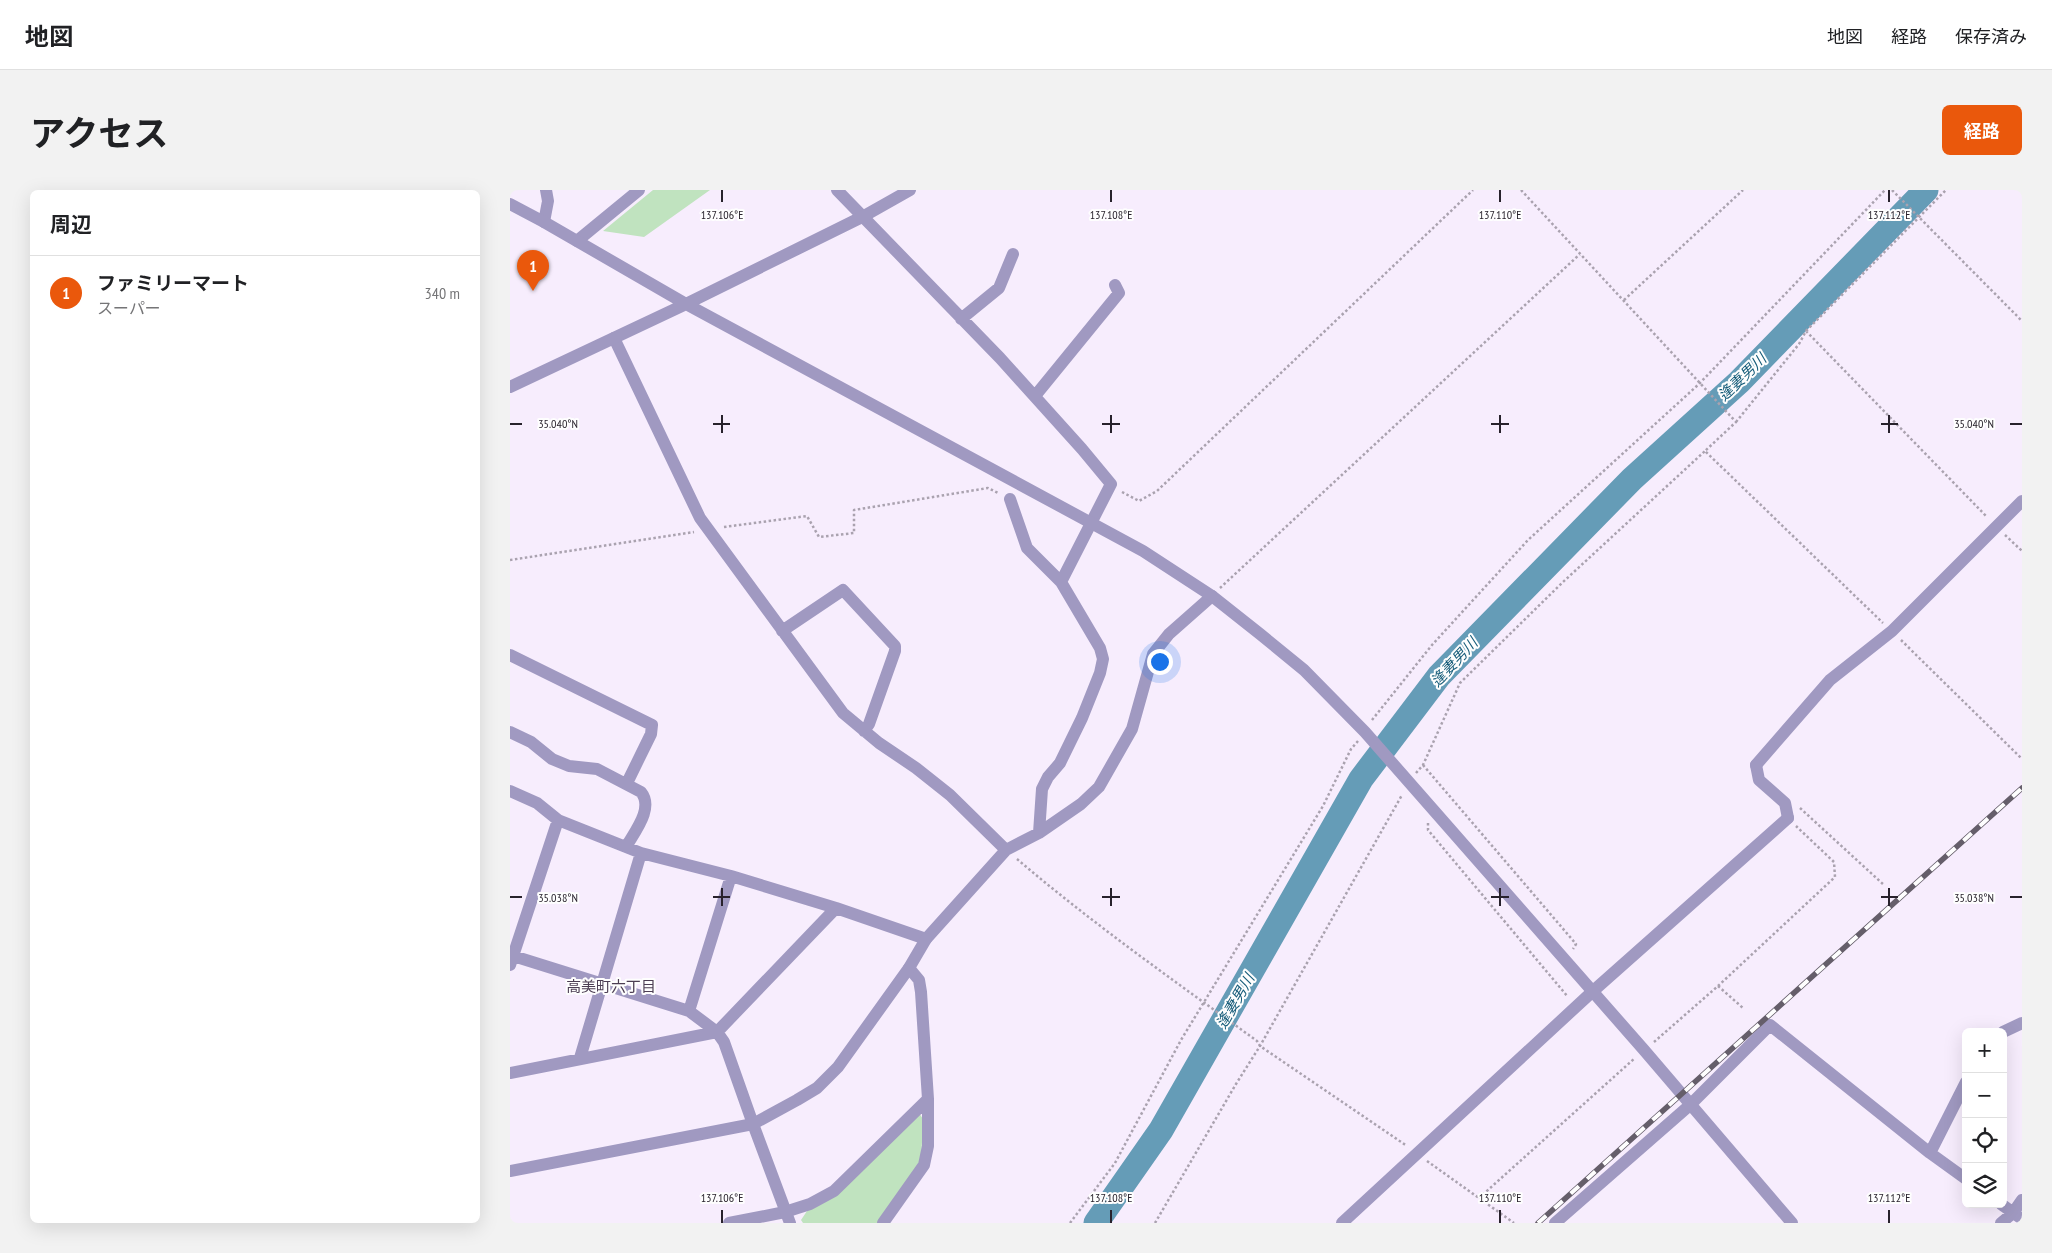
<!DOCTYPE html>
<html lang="ja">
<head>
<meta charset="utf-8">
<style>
  :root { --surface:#fff; --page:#f2f2f2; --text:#202124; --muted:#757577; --line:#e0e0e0; --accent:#ea580c }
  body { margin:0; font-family:"PT Sans Narrow","Noto Sans JP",sans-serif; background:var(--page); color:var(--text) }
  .controls { position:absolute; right:15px; bottom:15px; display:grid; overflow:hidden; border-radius:8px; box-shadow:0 5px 20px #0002 }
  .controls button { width:45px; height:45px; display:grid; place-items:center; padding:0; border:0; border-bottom:1px solid var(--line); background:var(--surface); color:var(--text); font:25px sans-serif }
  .you { position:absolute; left:649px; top:471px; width:18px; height:18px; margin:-12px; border:4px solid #fff; border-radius:50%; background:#1a73e8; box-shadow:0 0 0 8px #1a73e833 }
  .badge { display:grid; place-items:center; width:32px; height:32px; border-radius:50%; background:var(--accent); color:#fff; font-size:16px; font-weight:700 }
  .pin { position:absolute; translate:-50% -41px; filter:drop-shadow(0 1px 2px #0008) }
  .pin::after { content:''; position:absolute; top:26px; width:18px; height:15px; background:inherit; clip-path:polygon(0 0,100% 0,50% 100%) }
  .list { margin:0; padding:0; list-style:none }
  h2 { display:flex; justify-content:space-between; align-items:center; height:65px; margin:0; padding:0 20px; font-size:21px }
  h2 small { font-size:16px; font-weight:400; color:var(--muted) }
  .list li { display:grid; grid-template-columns:32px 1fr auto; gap:15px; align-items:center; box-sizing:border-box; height:75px; padding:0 20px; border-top:1px solid var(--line) }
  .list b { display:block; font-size:19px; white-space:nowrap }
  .list p { margin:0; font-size:16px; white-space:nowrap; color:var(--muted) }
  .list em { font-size:16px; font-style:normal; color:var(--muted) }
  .icon { flex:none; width:28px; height:28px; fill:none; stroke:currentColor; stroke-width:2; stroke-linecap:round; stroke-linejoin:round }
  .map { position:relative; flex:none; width:1512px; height:1033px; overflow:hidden; border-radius:8px }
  header { display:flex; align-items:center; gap:30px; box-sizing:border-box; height:70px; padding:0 25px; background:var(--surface); border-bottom:1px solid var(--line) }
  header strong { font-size:24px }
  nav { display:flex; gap:28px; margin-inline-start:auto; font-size:18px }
  .intro { display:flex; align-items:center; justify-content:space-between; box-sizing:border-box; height:120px; padding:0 30px }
  h1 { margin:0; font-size:35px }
  .button { padding:12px 22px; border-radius:8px; background:var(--accent); color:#fff; font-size:18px; font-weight:700 }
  main { display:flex; gap:30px; padding:0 30px }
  aside { flex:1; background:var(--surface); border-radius:8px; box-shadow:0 5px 20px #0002 }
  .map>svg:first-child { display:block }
</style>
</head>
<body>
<header>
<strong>地図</strong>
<nav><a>地図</a><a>経路</a><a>保存済み</a></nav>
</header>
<div class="intro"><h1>アクセス</h1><a class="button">経路</a></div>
<main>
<aside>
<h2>周辺<small></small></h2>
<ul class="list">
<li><span class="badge">1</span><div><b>ファミリーマート</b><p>スーパー</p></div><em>340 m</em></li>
</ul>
</aside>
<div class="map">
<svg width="1512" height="1033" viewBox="0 0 1512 1033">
  <rect width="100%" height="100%" fill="#f7edfd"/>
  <path fill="#c0e3bf" d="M143 0H200L134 47 93 41Z
    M409 923 413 929 411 975 370 1033H293L291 1030 297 1021Z"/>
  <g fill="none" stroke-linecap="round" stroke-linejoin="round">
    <path stroke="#659cb7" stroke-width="25" d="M586 1033 651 940 851 589 929 486 1122 289 1229 192 1416 0"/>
    <path stroke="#aaa2af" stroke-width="2.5" stroke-dasharray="2.5 2.5" stroke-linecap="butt" d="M1011 0 1226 232 1195 261 1373 433
      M1382 0 1512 131
      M1114 110 1233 0
      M1296 141 1477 327
      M1226 232 1289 154 1296 141 1436 0
      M612 302 629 311 647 301 963 0
      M214 337 297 326 309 347 344 343V320L478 298 488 303
      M1495 345 1512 361
      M0 370 184 342
      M710 398 1070 64
      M1391 450 1512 569
      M862 530 922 455 1018 350 1189 194 1375 0
      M913 575 1066 754 1063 759
      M906 583 913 575 950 493 1053 392 1195 261
      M1290 618 1374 695
      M918 633V640L1058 807
      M507 669C583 734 666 792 747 851L750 856 897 956
      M1208 796 1233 818
      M1144 852 1208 796 1325 687 1324 672 1286 636
      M917 971 1004 1033
      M969 1008 1125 868
      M560 1033 605 973 671 850 813 616 841 559 848 551
      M645 1033 726 894 750 856 892 605"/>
    <path stroke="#a099c1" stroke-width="12" d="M327 0 490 168 572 259 601 294 551 392 590 458 593 469 590 483 572 528 550 573 538 587 532 599 529 643
      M34 32 38 11 36 0
      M67 51 129 0
      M451 129 489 98 503 64
      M104 148 190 328 333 523 369 553 406 578 440 605 496 660
      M525 206 609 103 605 95
      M500 309 517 358 551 392
      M272 441 333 400 385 456V461L359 534 354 541
      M0 465 142 535 141 544 117 593
      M0 542 21 552 42 569 59 576 87 579 131 602C144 618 125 641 116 657
      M1246 575 1320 490 1382 441 1512 311
      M0 601 27 613 48 630 131 663 221 686 326 718 416 749 496 660 529 643 571 614 589 597 622 539 643 464 659 444 702 406
      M0 765 179 821 207 842 214 852 243 934
      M0 775 48 630
      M179 821 221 686
      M1493 842 1512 833
      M70 868 131 663
      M0 883 207 842 326 718
      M1420 963 1456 892
      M1491 1014 1512 1029
      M219 1033 275 1022 300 1014 324 1001 418 909
      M373 1033 414 975 418 956V909L411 802 409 790 399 778
      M832 1033 1082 802 1278 628
      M1045 1033 1180 915 1260 835 1420 963 1456 989
      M1491 1033 1503 1023 1512 1010"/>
    <path stroke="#a099c1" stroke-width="12" d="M0 14 34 32 176 114 633 361 702 406 750 444 794 480 855 542 1134 860 1282 1033
      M0 197 176 114 354 26 400 0
      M1246 575 1249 590 1275 613 1278 628
      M243 934 280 1033
      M0 981 243 934 287 910 307 898 328 877 399 778 416 749"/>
    <g stroke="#655e6a" stroke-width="5.5">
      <path id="rail" d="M1028 1033 1512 598"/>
    </g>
    <use href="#rail" stroke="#fefefe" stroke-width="4" stroke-dasharray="11" stroke-linecap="butt"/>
  </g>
  <path fill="none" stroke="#28222c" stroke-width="2" d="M212 0V12M601 0V12M990 0V12M1379 0V12M212 225V243M601 225V243M990 225V243M1379 225V243M0 234H12M203 234H220M592 234H610M981 234H999M1371 234H1388M1500 234H1512M212 698V716M601 698V716M990 698V716M1379 698V716M0 707H12M203 707H220M592 707H610M981 707H999M1371 707H1388M1500 707H1512M212 1020V1033M601 1020V1033M990 1020V1033M1379 1020V1033"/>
  <g text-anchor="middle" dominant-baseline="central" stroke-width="4" stroke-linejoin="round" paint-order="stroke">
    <g font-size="15" font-style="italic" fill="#175d7a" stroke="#fefefe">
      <text transform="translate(1232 187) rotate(-44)">逢妻男川</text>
      <text transform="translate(944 472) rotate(-47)">逢妻男川</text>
      <text transform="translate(725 811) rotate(-60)">逢妻男川</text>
    </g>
    <g font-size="15" fill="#4c3e53" stroke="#fefefe">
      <text x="101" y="796">高美町六丁目</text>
    </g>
  </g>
  <g font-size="12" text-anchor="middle" fill="#28222c" stroke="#fefefe" stroke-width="4" stroke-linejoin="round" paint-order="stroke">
    <text x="212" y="29">137.106°E</text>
    <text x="601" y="29">137.108°E</text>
    <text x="990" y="29">137.110°E</text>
    <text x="1379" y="29">137.112°E</text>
    <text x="48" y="238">35.040°N</text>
    <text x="1464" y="238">35.040°N</text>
    <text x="48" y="712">35.038°N</text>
    <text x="1464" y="712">35.038°N</text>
    <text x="212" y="1012">137.106°E</text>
    <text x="601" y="1012">137.108°E</text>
    <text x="990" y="1012">137.110°E</text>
    <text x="1379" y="1012">137.112°E</text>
  </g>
</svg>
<div class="controls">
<button>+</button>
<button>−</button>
<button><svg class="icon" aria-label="locate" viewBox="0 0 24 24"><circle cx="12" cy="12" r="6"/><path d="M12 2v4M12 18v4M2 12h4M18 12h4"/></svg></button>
<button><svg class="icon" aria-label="layers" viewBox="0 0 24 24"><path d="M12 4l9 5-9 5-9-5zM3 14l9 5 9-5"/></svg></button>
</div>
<div class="you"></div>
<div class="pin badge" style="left:23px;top:101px">1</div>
</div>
</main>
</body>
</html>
